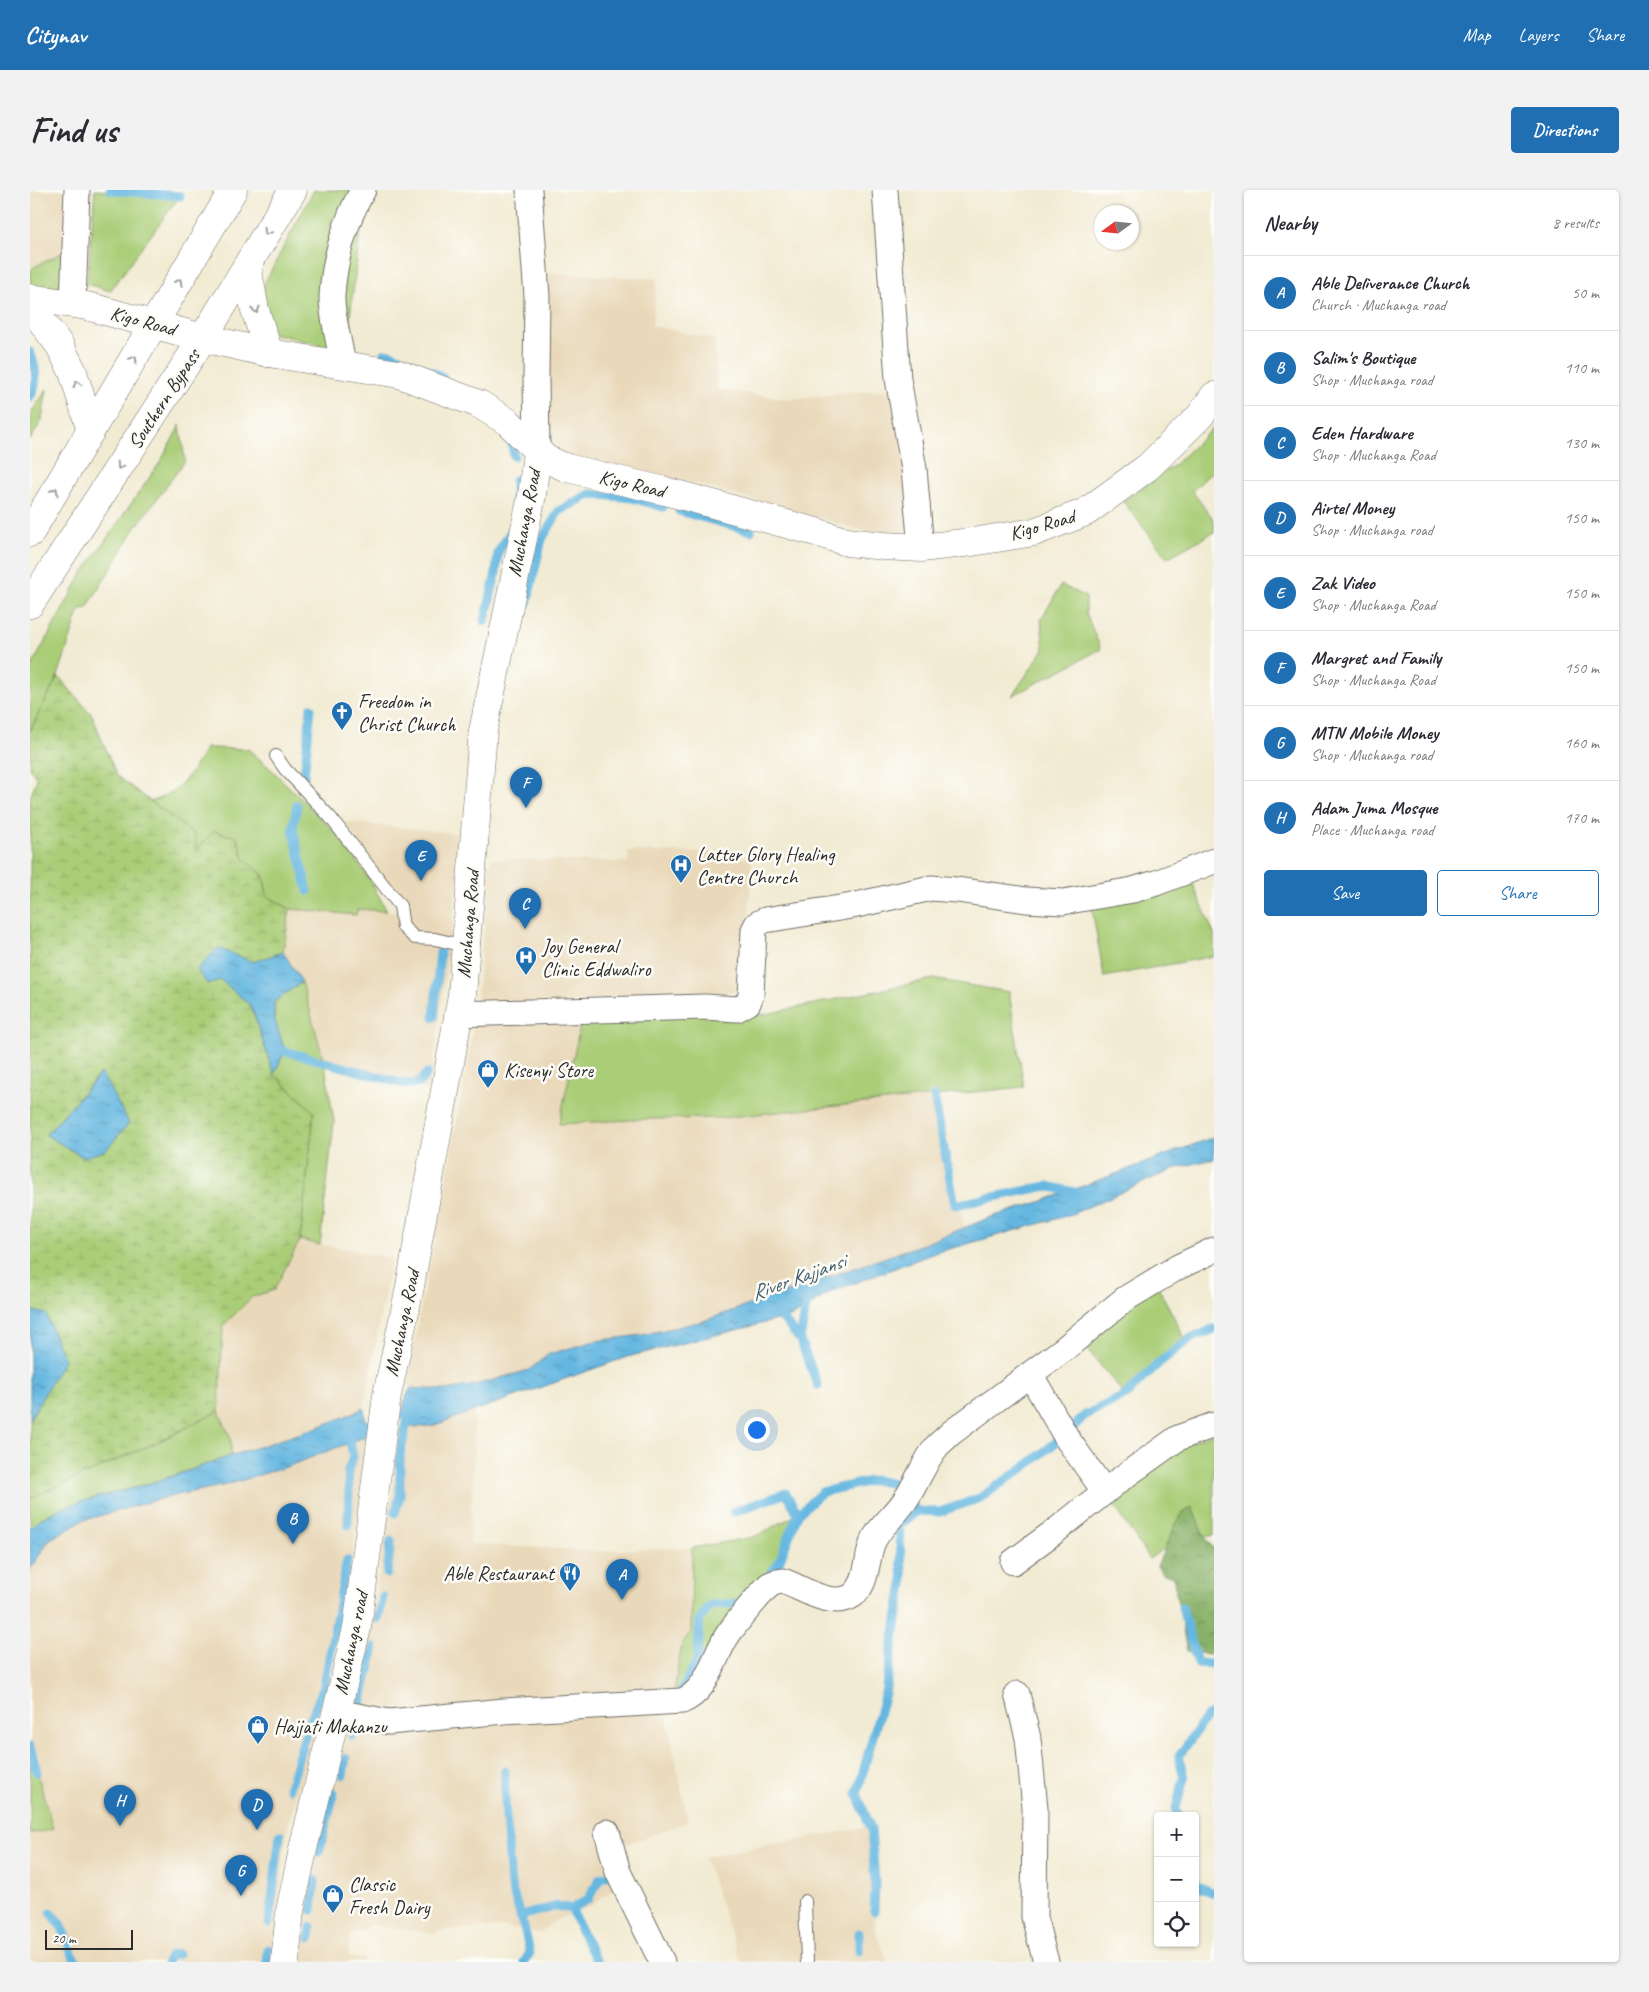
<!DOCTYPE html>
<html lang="en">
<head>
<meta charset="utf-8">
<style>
  :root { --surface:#fff; --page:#f2f2f3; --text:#2b2b33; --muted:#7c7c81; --line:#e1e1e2; --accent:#1f6fb2 }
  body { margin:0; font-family:Caveat,sans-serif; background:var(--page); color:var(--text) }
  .controls { position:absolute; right:15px; bottom:15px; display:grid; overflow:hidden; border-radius:5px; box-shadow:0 1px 4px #0004 }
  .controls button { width:45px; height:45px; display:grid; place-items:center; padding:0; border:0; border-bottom:1px solid var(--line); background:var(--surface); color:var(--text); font:25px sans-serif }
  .compass { position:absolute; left:1064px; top:15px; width:45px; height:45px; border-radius:50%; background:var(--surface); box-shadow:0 1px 4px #0004; rotate:255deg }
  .scale { position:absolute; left:15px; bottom:12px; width:88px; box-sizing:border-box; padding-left:5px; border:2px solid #2b2b2b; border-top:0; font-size:14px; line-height:18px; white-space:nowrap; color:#2b2b2b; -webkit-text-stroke:4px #fdfcf7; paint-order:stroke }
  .you { position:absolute; left:726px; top:1239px; width:18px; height:18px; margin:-12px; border:4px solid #fff; border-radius:50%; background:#1a73e8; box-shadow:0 0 0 8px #1a73e833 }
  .badge { display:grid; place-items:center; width:32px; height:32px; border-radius:50%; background:var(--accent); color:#fff; font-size:16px; font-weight:700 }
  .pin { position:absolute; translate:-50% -41px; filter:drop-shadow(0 1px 2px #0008) }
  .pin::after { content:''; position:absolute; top:26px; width:18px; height:15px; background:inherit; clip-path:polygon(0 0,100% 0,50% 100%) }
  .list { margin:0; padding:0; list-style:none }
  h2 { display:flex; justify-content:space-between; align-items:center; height:65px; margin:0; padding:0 20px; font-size:21px }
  h2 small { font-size:16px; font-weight:400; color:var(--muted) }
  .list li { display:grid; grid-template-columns:32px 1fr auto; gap:15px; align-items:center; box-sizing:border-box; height:75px; padding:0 20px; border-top:1px solid var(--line) }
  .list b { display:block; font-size:19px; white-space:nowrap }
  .list p { margin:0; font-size:16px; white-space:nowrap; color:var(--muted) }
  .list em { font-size:16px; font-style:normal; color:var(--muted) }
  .actions { display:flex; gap:10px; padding:15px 20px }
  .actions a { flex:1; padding:11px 0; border:1px solid var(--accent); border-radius:5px; text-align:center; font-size:18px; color:var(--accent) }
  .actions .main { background:var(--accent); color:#fff }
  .icon { flex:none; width:28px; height:28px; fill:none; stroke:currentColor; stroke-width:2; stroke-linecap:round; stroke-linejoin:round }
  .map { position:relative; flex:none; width:1184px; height:1772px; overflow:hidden; border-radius:5px }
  header { display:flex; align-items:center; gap:30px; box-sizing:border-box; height:70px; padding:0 25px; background:var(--accent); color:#fff }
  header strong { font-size:24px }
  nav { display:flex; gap:28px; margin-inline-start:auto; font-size:18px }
  .intro { display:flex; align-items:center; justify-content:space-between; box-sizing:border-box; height:120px; padding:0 30px }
  h1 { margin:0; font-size:35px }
  .button { padding:12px 22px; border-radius:5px; background:var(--accent); color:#fff; font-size:18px; font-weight:700 }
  main { display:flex; gap:30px; padding:0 30px }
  aside { flex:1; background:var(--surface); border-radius:5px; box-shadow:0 1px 4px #0004 }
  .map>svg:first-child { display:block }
</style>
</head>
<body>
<header>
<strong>Citynav</strong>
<nav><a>Map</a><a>Layers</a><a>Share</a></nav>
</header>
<div class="intro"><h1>Find us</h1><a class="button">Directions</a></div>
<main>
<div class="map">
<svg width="1184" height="1772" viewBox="0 0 1184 1772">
  <defs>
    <pattern id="forest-crowns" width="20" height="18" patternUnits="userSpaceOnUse" patternTransform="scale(1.25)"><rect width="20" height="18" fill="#87b168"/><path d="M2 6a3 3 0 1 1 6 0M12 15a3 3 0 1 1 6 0" fill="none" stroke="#6f9056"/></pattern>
    <pattern id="wetland-marsh" width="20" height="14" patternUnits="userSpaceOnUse" patternTransform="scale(1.25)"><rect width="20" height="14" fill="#aace78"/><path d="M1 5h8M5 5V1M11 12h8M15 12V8" fill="none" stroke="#92b168"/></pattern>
    <pattern id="water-ripples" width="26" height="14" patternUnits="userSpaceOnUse" patternTransform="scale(1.25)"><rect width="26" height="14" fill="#65b7e1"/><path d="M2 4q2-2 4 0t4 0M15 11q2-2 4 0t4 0" fill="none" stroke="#5395b7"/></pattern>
  </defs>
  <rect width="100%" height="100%" fill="#fdfcf7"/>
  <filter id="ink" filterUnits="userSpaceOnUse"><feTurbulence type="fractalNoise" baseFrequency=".02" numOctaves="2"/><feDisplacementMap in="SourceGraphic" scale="10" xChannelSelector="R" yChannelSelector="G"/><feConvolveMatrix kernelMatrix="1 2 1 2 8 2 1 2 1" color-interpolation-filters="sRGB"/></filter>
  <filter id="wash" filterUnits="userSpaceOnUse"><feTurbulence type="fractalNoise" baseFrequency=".0096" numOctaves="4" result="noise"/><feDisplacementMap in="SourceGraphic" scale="20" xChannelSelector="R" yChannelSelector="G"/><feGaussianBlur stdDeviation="1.12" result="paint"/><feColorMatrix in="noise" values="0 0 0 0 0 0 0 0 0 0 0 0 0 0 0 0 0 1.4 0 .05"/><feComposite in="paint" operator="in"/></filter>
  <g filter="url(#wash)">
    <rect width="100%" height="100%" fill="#f2ebd3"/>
    <path fill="#e9d9ba" d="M0 0H42L38 100H0Z
      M516 83 627 89 622 135 685 150 687 199 757 209 862 199 879 273 876 340 860 346 827 339 670 295 530 266 511 237Z
      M315 632 432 644 424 727 399 900 295 875 272 792 253 762 260 719 326 725 328 719 378 723Z
      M598 661 691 663 692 670 722 667 714 801 446 818 461 669 598 672Z
      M552 827 529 933 617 929 689 928 904 906 935 1038 800 1088 673 1131 612 1145 565 1151 520 1164 499 1180 445 1195 415 1200 381 1198 376 1194 427 932 445 831Z
      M270 1050 361 1068 334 1218 309 1230 201 1266V1249L189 1221 193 1136 222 1107 244 1100Z
      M445 1221 440 1354 563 1361 662 1358 661 1442 652 1453 644 1501 633 1508 658 1632 584 1658 588 1696 562 1715 524 1731 510 1743 473 1737 416 1740 403 1743 336 1735V1741L320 1743 319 1767 334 1768V1772H265L269 1732 322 1521 341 1431 374 1233 385 1237 402 1236Z
      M337 1246 320 1389 281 1556 257 1639 243 1772H0V1644L23 1639 0 1557V1380L19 1350 51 1331 137 1307 196 1295 256 1277Z
      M836 1637 847 1746 858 1772H711L674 1667Z"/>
    <path fill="#aace78" stroke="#6a7c52" d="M65 0 150 6 80 101 57 94Z
      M284 0H335L316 161 241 143 232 112 235 92Z
      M38 60 32 98 12 100 0 97V81L6 76Z
      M17 199 12 230 0 250V224Z
      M150 235 155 271 106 337 57 418 50 419 28 486 0 541V479L52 384 131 271Z
      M1184 237V280L1162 301 1184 330V342L1137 368 1093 311 1143 276Z
      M1031 395 1056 407V424L1071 459 982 506 1014 459 1011 430Z
      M176 558 218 559 243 581 308 645 340 690 357 721 328 719 326 725 260 719 237 706 233 685 214 669 207 647 166 661 165 645 120 612C153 600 159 586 176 558Z
      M1161 689 1184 744V766L1074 787 1061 713Z
      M903 789 979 802 994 897 689 928 617 929 529 934 552 827 675 824 731 825Z
      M272 792 295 875 304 932 290 1055 270 1050 284 922 244 884 255 861 244 828V812Z
      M1127 1095 1157 1152 1092 1202 1053 1154Z
      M189 1221 201 1249V1266C172 1276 143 1286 113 1295 81 1306 22 1313 0 1338V1308L130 1251Z
      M1184 1243V1345L1136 1357 1119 1369 1080 1309 1159 1253Z
      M768 1324 745 1388 670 1490 644 1500 652 1453 661 1442 662 1358 724 1347Z
      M0 1557 23 1639 0 1644Z"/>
    <path fill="url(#forest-crowns)" stroke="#596e4a" d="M1162 1317 1172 1342 1184 1359V1465L1157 1461 1143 1386 1132 1384 1127 1376 1150 1325Z"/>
    <path fill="url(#wetland-marsh)" stroke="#6a7c52" fill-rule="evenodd" d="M28 486 62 525 87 586 165 645 166 661 184 641 207 647 214 669 233 685 237 706 260 719 253 762 223 772 188 758 191 790 221 816 244 884 284 922 270 1050 244 1100 222 1107 193 1136 189 1221 130 1251 0 1308V1229L33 1170 16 1124 0 1120V607L7 589 0 579V541ZM70 883 99 933 53 967 16 945Z"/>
    <path fill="url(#water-ripples)" stroke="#487186" d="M188 758 223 772 253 762 272 792 244 812V828L255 861 244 884 221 816 191 790 177 794 167 779Z
      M71 883 99 933 75 961 53 967 16 945Z
      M1184 947V969L1146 978 1040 1025 905 1063 803 1101 763 1126 597 1167 402 1236 385 1237 374 1233C372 1219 374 1209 381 1198L415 1200 445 1195 499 1180 519 1164 565 1151 612 1145 673 1131 899 1052 961 1027 1010 1012Z
      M0 1120 16 1124 34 1170 0 1229Z
      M334 1218 337 1246 256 1277 196 1295 137 1307 51 1331 19 1350 0 1380V1338C22 1314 80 1305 112 1296 145 1286 177 1274 209 1263 252 1249 294 1237 334 1218Z"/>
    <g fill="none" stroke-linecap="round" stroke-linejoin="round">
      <path stroke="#65b7e1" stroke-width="9" d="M80 0 150 6
        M0 162C6 175 9 195 0 207
        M354 164H360L413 187
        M480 245 484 266
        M649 321 721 341
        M497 413 512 349 529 321 560 304 602 308 633 317
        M455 431 466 383 468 362 486 333 485 290
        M274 586 281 518
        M267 615 263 639 278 701
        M404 827 410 762
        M255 861 375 894 389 893 397 883
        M904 906 925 1015 1017 996 1048 1003
        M746 1120 770 1150 788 1195
        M770 1150 778 1106
        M325 1238 384 1221
        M1037 1244 1055 1225 1096 1205 1129 1173 1161 1148 1184 1139
        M703 1322 756 1303 768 1324
        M365 1323 370 1306V1265L379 1223
        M318 1335 319 1298 318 1280 323 1267 318 1240
        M357 1384 361 1351
        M737 1389 749 1372 768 1324 792 1302 845 1290 864 1294 887 1321 910 1322 950 1308 999 1274 1031 1248
        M1152 1417 1167 1473 1184 1474
        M348 1429 353 1407
        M650 1503 667 1472 670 1430 680 1415 714 1413
        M330 1519 344 1458
        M322 1546 326 1535
        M0 1557 7 1582
        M475 1581V1613L481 1696 495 1741 500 1763 494 1772
        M313 1585 316 1568
        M259 1598 277 1539 294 1496 317 1370
        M1148 1626 1146 1618 1154 1588 1149 1566 1177 1526 1184 1523
        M289 1662 304 1603
        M1165 1692 1167 1696 1184 1703
        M542 1719 558 1709 570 1688 584 1684
        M282 1720 285 1690
        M844 1721 845 1691 841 1639 827 1604 855 1503 873 1394 869 1336 887 1321
        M21 1723 31 1735 44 1768 47 1772
        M490 1726 527 1716 542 1719 547 1733 567 1772
        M239 1733 250 1645
        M280 1748 281 1737
        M829 1761V1743
        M137 1772 141 1765 148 1764
        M237 1772 238 1759"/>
    </g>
  </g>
  <g filter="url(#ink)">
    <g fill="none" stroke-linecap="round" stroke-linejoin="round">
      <g stroke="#716e66" stroke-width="14">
        <path id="lane" d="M246 566 255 579 300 627 370 716 373 737 385 748 405 749 435 756
          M775 1711 777 1772"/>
      </g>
      <g stroke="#716e66" stroke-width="27">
        <path id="street" d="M499 0 507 106 506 186 507 261
          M855 0 868 189 884 279 891 358
          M43 114 47 0
          M313 174C310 155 301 123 302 106 304 70 315 31 333 0
          M428 824 675 817 707 819 718 813 721 805 724 740 727 734 735 730 822 716 901 698 927 700 996 710 1033 712 1103 700 1126 693 1184 671
          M1000 1184 1038 1250 1075 1302
          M983 1372 1028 1339 1092 1288 1148 1248 1184 1235
          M987 1504 998 1548 1005 1618 1004 1727 1016 1772
          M306 1522 359 1532 474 1521 652 1511C680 1500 683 1465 699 1443 711 1426 725 1410 739 1395L746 1392 753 1391C772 1398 798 1416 818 1408 837 1401 836 1371 842 1354 849 1336 866 1325 876 1309 887 1293 894 1272 907 1256 911 1252 916 1248 921 1243L1034 1159 1095 1109 1148 1077 1184 1060
          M577 1642 588 1682 632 1772"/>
      </g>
      <g stroke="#716e66" stroke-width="29">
        <path id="secondary" d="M0 108 57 116 173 148 239 163 369 184 449 214 478 232 516 269 537 278 635 301 786 342 817 352 854 356 891 358 942 352 1004 342 1056 322 1118 277 1170 226 1184 206
          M255 1772 260 1721 274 1655 327 1438 357 1205 379 1102 432 805 453 541 502 305 507 261"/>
      </g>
      <g stroke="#716e66" stroke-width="29">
        <path id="highway" d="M217 76 225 120 239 163
          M0 116 30 156 43 182 61 241
          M0 343 203 0
          M0 414 173 148 263 0"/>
      </g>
      <use href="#lane" stroke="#fff" stroke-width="12"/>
      <use href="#street" stroke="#fff" stroke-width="25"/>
      <use href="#secondary" stroke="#fff" stroke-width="28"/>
      <use href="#highway" stroke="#fff" stroke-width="28"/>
    </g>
    <defs><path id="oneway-chevron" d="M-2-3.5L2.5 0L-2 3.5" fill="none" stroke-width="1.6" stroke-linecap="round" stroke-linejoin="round" transform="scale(1.25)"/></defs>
    <g stroke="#a0a0a0">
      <use href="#oneway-chevron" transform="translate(237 42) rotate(121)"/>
      <use href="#oneway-chevron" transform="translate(149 92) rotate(-60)"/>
      <use href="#oneway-chevron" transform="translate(226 120) rotate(76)"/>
      <use href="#oneway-chevron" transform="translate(104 169) rotate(-59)"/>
      <use href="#oneway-chevron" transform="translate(47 194) rotate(-106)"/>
      <use href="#oneway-chevron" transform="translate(90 276) rotate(123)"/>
      <use href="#oneway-chevron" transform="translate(25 301) rotate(-60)"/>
    </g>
  </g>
  <defs>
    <g id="church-pin" transform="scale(1.125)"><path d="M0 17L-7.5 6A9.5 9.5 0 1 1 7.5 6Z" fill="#1f6fb2" stroke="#fdfcf7"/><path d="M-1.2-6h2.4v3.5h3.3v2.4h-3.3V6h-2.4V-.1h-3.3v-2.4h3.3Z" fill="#fff"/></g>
    <g id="hospital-pin" transform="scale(1.125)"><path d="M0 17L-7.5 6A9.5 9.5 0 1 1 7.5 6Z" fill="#1f6fb2" stroke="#fdfcf7"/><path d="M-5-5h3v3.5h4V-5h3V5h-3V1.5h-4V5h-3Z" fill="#fff"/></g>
    <g id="shop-pin" transform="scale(1.125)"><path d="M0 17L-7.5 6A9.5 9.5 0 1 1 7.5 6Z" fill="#1f6fb2" stroke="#fdfcf7"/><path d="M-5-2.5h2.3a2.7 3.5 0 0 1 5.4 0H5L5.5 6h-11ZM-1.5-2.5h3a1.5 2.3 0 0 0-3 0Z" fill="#fff"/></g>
    <g id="restaurant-pin" transform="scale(1.125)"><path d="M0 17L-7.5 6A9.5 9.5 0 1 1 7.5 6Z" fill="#1f6fb2" stroke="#fdfcf7"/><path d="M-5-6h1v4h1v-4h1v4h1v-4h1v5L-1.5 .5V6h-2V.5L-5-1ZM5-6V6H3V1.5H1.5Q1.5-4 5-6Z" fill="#fff"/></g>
  </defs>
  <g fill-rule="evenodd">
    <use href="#church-pin" x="312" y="522"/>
    <use href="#hospital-pin" x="651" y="675"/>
    <use href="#hospital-pin" x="496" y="767"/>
    <use href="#shop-pin" x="458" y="880"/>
    <use href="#restaurant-pin" x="540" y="1383"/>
    <use href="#shop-pin" x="228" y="1536"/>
    <use href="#shop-pin" x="303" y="1705"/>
  </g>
  <g text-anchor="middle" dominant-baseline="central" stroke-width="5" stroke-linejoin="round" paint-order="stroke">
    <g font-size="20" fill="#2b2b2b" stroke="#fdfcf7">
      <text transform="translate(113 131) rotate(15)">Kigo Road</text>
      <text transform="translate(134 209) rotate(-57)">Southern Bypass</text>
      <text transform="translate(602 294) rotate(13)">Kigo Road</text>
      <text transform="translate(494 333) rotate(-79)">Muchanga Road</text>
      <text transform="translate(1012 335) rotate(-16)">Kigo Road</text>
      <text transform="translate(438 734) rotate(-85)">Muchanga Road</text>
      <text transform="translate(372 1133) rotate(-78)">Muchanga Road</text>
      <text transform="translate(321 1453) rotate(-78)">Muchanga road</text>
    </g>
    <g font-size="20" fill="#2b2b2b" stroke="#fdfcf7" text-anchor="start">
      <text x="328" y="511">Freedom in<tspan x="328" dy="23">Christ Church</tspan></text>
      <text x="667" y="664">Latter Glory Healing<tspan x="667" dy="23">Centre Church</tspan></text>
      <text x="512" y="756">Joy General<tspan x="512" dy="23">Clinic Eddwaliro</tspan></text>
      <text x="474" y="880">Kisenyi Store</text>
      <text x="524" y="1383" text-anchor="end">Able Restaurant</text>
      <text x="244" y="1536">Hajjati Makanzu</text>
      <text x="319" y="1694">Classic<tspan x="319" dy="23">Fresh Dairy</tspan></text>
    </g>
    <g font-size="21" font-style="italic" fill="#3f5c6b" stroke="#fdfcf7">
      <text transform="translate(768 1087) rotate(-20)">River Kajjansi</text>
    </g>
  </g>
</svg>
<div class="controls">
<button>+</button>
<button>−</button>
<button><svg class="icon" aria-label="locate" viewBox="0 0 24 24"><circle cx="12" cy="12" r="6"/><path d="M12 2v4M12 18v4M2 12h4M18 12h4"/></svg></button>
</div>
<svg class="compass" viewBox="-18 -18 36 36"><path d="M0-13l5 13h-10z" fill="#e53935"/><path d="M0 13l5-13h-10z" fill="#7c7c81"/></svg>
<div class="scale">20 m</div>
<div class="you"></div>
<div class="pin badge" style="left:592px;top:1410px">A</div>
<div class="pin badge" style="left:263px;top:1354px">B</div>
<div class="pin badge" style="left:495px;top:739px">C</div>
<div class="pin badge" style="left:227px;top:1640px">D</div>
<div class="pin badge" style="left:391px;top:691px">E</div>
<div class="pin badge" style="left:496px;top:618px">F</div>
<div class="pin badge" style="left:211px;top:1706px">G</div>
<div class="pin badge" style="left:90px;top:1636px">H</div>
</div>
<aside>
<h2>Nearby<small>8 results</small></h2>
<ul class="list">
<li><span class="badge">A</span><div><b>Able Deliverance Church</b><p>Church · Muchanga road</p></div><em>50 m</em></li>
<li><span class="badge">B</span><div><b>Salim's Boutique</b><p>Shop · Muchanga road</p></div><em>110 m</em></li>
<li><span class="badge">C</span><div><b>Eden Hardware</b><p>Shop · Muchanga Road</p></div><em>130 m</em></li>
<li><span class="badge">D</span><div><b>Airtel Money</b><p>Shop · Muchanga road</p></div><em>150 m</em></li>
<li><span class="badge">E</span><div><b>Zak Video</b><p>Shop · Muchanga Road</p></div><em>150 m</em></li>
<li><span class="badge">F</span><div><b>Margret and Family</b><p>Shop · Muchanga Road</p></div><em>150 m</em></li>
<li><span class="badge">G</span><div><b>MTN Mobile Money</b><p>Shop · Muchanga road</p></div><em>160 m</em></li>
<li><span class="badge">H</span><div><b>Adam Juma Mosque</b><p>Place · Muchanga road</p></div><em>170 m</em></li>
</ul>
<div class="actions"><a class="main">Save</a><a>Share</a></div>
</aside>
</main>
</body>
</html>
